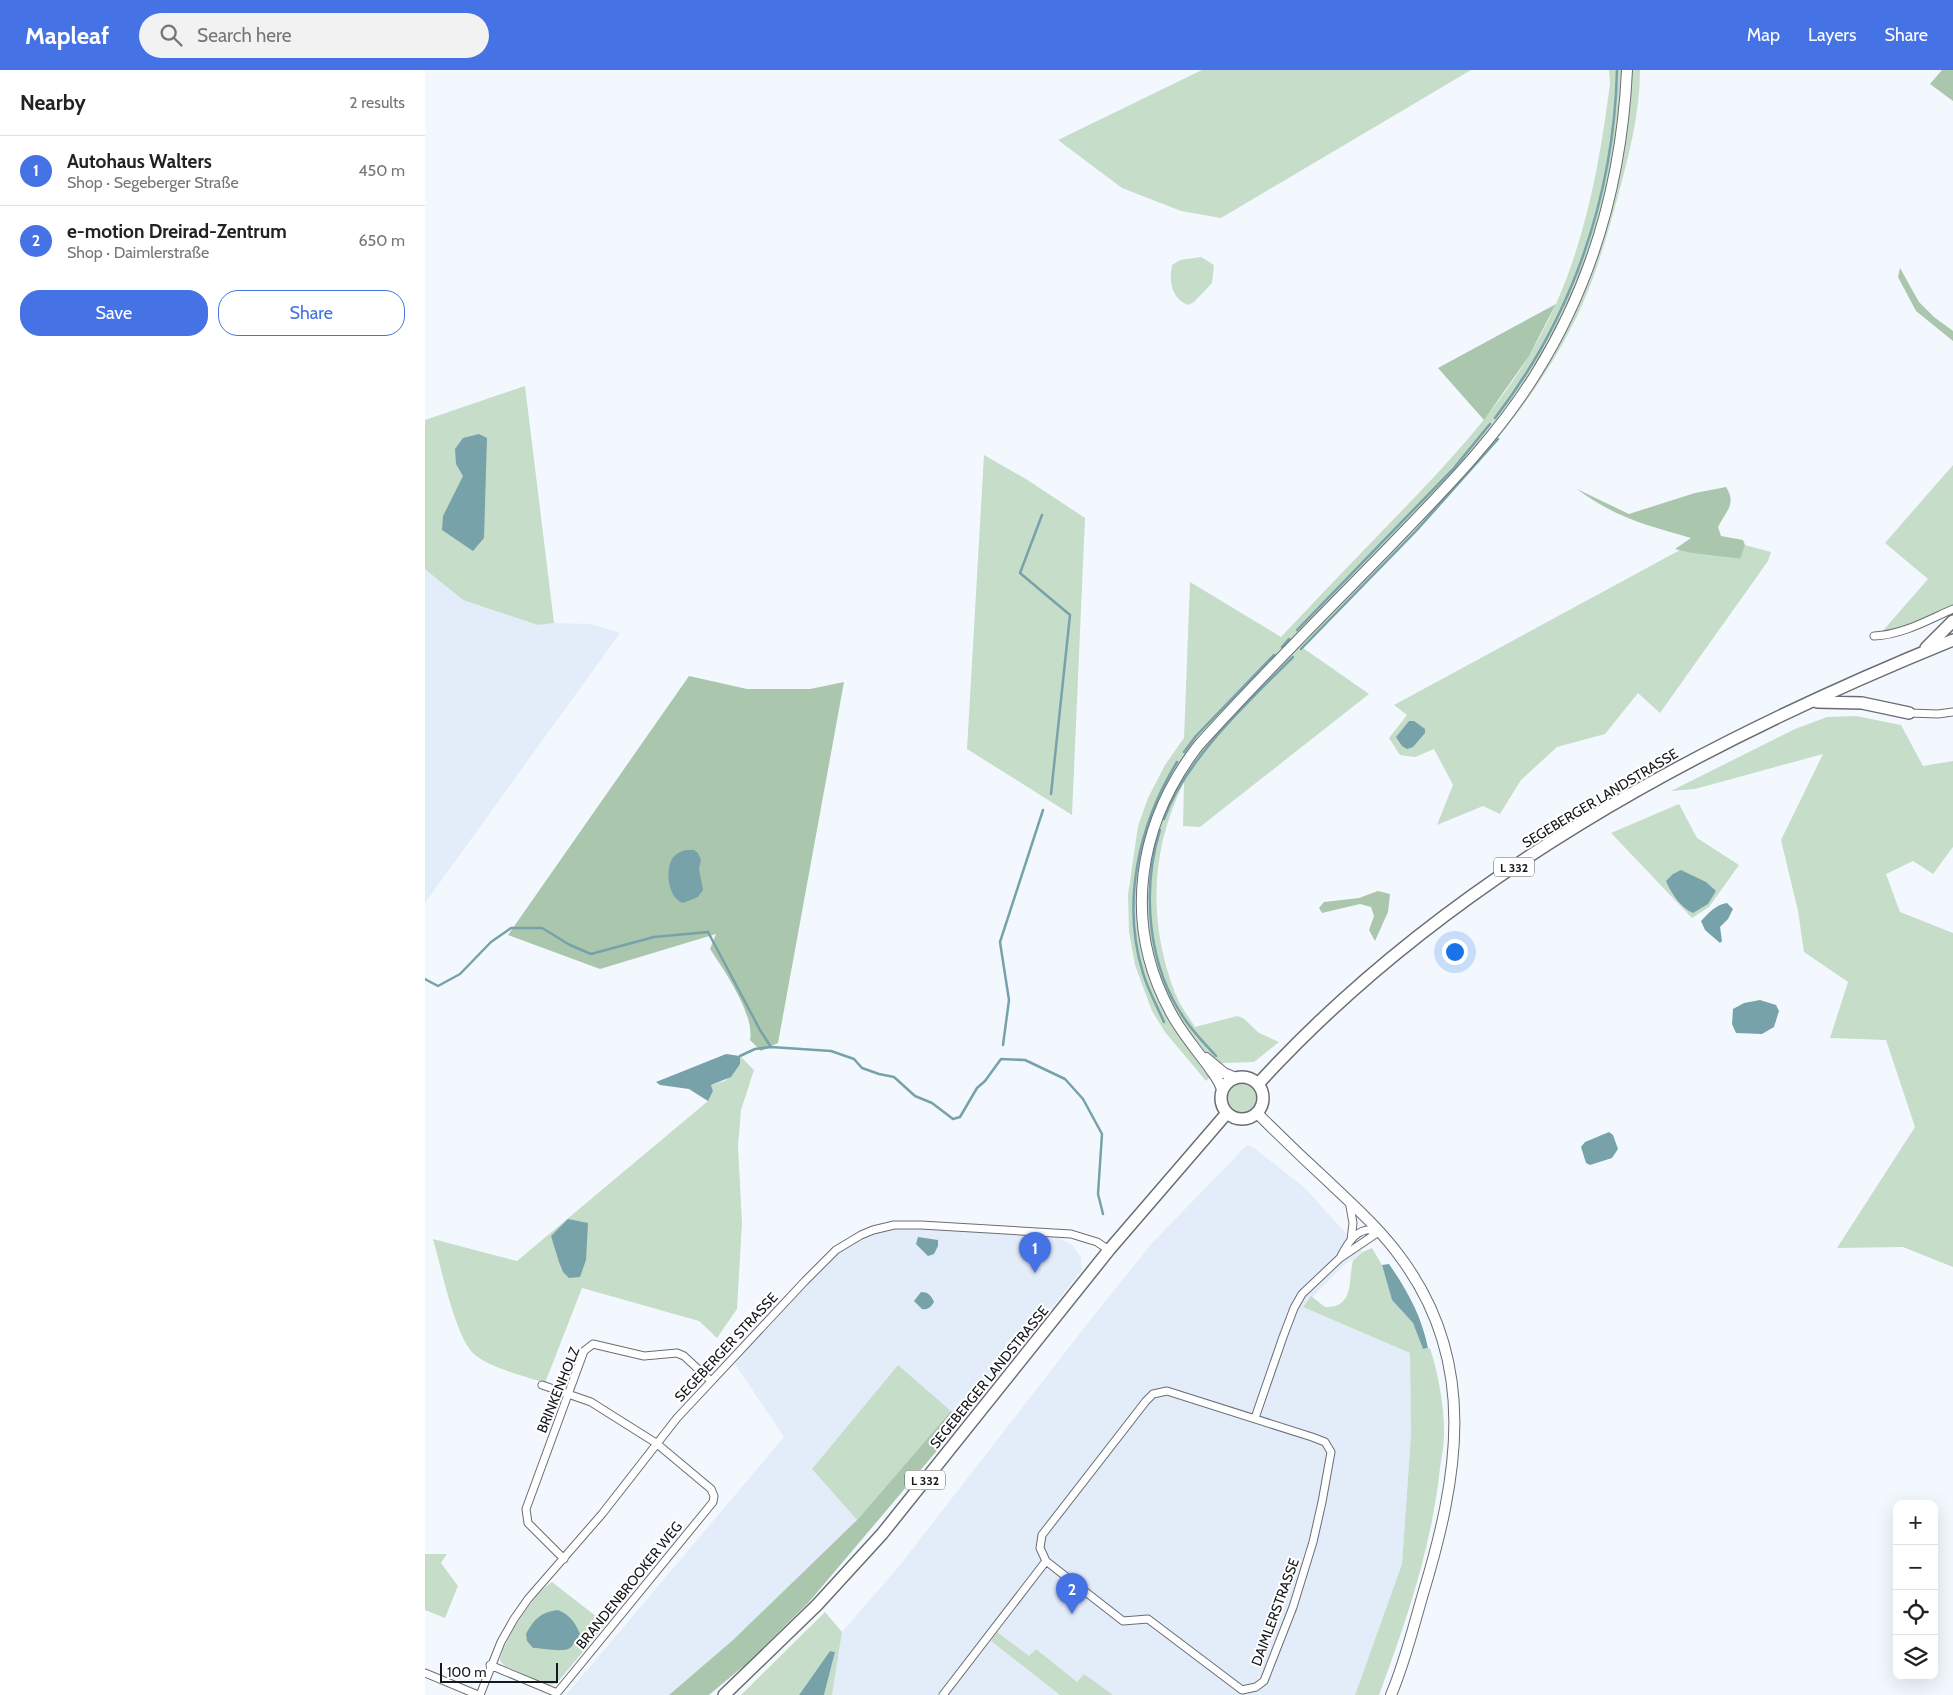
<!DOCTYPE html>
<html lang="en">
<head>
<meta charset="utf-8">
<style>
  :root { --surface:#fff; --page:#f2f2f2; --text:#222; --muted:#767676; --line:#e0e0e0; --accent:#4572e4 }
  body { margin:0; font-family:Cabin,sans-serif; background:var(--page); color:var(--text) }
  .controls { position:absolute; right:15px; bottom:15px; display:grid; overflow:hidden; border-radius:10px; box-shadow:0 5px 20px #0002 }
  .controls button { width:45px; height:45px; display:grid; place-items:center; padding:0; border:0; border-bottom:1px solid var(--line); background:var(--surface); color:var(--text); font:25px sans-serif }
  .scale { position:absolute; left:15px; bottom:12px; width:118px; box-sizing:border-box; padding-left:5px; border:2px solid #16171a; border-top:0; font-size:14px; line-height:18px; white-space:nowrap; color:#16171a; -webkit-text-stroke:4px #fff; paint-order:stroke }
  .you { position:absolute; left:1029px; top:881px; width:18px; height:18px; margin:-12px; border:4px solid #fff; border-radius:50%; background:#1a73e8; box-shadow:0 0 0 8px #1a73e833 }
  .badge { display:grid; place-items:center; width:32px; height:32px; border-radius:50%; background:var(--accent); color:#fff; font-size:16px; font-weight:700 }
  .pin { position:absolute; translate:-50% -41px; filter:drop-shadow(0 1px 2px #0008) }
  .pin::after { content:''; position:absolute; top:26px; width:18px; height:15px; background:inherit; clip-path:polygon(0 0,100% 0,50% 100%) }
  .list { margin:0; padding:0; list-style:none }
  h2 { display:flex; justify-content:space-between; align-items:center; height:65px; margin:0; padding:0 20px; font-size:21px }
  h2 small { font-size:16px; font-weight:400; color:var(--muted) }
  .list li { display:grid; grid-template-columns:32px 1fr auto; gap:15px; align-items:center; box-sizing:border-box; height:70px; padding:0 20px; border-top:1px solid var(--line) }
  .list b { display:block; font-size:19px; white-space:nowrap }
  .list p { margin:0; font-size:16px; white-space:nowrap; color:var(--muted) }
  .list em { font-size:16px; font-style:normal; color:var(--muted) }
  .actions { display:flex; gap:10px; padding:15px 20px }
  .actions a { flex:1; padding:11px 0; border:1px solid var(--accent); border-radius:20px; text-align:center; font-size:18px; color:var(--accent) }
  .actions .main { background:var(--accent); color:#fff }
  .icon { flex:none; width:28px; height:28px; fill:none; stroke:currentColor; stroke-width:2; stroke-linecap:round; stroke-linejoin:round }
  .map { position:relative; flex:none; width:1528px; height:1625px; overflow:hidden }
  header { display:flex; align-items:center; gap:30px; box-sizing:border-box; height:70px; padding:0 25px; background:var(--accent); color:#fff }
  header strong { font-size:24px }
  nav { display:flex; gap:28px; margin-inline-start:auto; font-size:18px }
  .search { width:350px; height:45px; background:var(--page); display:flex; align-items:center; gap:12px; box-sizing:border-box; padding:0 18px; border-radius:28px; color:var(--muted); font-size:19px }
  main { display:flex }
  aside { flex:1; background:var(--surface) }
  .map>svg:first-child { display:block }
</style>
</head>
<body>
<header>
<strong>Mapleaf</strong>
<div class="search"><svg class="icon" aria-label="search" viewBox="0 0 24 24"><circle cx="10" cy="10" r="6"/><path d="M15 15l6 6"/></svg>Search here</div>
<nav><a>Map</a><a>Layers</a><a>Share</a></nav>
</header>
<main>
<aside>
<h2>Nearby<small>2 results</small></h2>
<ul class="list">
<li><span class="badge">1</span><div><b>Autohaus Walters</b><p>Shop · Segeberger Straße</p></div><em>450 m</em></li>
<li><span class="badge">2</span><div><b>e-motion Dreirad-Zentrum</b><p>Shop · Daimlerstraße</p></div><em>650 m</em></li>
</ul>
<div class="actions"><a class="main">Save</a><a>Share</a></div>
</aside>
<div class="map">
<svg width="1528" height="1625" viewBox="0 0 1528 1625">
  <rect width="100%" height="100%" fill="#f3f8ff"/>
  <path fill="#e3ecf9" d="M0 498 38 530 113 555 129 553 166 554 195 563 0 833Z
    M822 1075 829 1078 879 1117 938 1182 918 1196 878 1237 985 1283 986 1365 977 1494 930 1625H688L659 1604 652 1612 611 1579 605 1586 566 1571 635 1625H407L417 1562 475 1495 666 1249 728 1172Z
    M469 1157 631 1167 647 1175 656 1187 657 1200 537 1351 473 1295 387 1399 432 1450 308 1570 244 1625H141L359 1367 310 1294 322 1276 408 1183 437 1165Z"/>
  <path fill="#c6ddc9" d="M777 0H1046L796 148 756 141 697 118 633 70Z
    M1184 0H1215C1215 43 1204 85 1193 126 1182 166 1171 206 1153 244 1112 330 1048 401 982 469 948 505 913 542 878 578L944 624 775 757 758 756 759 712C725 781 723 852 750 923 755 935 763 946 770 957L812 946 818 948 834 963 854 972 829 992 798 993 781 1011 740 962 727 941 710 895 704 862 703 825 713 756 723 728 740 695 759 668 765 512 856 567C891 530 927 492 963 455 1028 388 1093 320 1131 234 1162 164 1175 90 1185 14Z
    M776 187 789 195 787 213 769 232 763 235C746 228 744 212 747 195L755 190Z
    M100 316 129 553 113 555 38 530 0 499V350Z
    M559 385 601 409 660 448 647 745 542 679Z
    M1528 395V535L1487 553 1455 564 1503 509 1460 473Z
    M1320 475 1346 482 1343 491 1235 643 1213 623 1180 664 1132 677 1096 710 1075 744 1058 736 1012 755 1028 715 1009 679 990 687 975 685 964 668 982 645 969 635 1255 480 1266 483 1314 489Z
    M1431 646 1476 655 1498 696 1528 691V777L1508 804 1488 791 1461 804 1475 842 1528 863V1197L1478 1177 1412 1178 1490 1057 1461 970 1405 968 1423 912 1379 882 1373 841 1356 770 1398 684 1270 719 1246 721 1370 659 1402 647Z
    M1254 734 1272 768 1314 795 1284 837 1267 848 1186 763Z
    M315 986 329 1000 316 1040 313 1076 317 1153 312 1239 292 1268 274 1251 157 1218 120 1313C99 1306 65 1298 49 1284 30 1267 16 1196 8 1169L92 1191 283 1031 288 1021 286 1015 300 1011 315 994Z
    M802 1028a16 16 0 1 1 32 0a16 16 0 1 1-32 0Z
    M947 1178 957 1195 967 1230 988 1253 998 1279 1005 1278C1013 1304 1018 1329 1019 1356 1020 1370 1017 1385 1015 1398 1007 1476 981 1552 954 1625H930L977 1494 986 1365 985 1283 878 1237 886 1226 900 1237C930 1238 923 1210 928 1190L938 1182Z
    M473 1295 526 1341 432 1450 387 1399Z
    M0 1484H22L16 1493 33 1516 20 1548 0 1540Z
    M127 1512 181 1554 131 1614 122 1615 80 1596 75 1591C77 1572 111 1521 127 1512Z
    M400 1542 417 1562 407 1625H399L410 1582 405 1581 374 1625H316Z
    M572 1562 604 1586 611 1579 652 1612 659 1604 688 1625H635L566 1571Z"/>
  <path fill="#aac7ae" d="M1517 0H1528V31L1505 14Z
    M1475 198 1494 232 1509 247 1528 261V271L1491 241 1473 207Z
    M1131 234 1104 286 1059 350 1013 298Z
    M1301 417C1312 434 1301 441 1293 457L1296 466 1318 470 1320 475 1315 489 1266 483 1250 479 1266 468C1221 455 1191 448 1152 419L1204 444 1270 423Z
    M264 606 322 619H385L419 612 353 973 336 981 325 970C330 945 299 900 285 879L291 864 175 899 83 865Z
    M953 821 965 824 963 842 950 871 944 860 949 846 946 837 935 834 897 843 894 838 899 832 934 828Z
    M526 1341 537 1351 384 1532 321 1594 284 1625H244L308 1570 432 1450Z"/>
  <path fill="#78a2a9" d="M54 364 62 368 59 468 48 481 17 460 18 446 38 406 31 394 30 379 38 368Z
    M984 651H989L1000 659V663L988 677 982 679 977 676 971 667Z
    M261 780H269L273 783 276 790 274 799 278 820 273 827 258 833C243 828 240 801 247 789 250 784 256 781 261 780Z
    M1256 800 1281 812 1291 821 1283 834 1268 843C1255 837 1246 823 1241 811L1248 804Z
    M1302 833 1308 839 1303 849 1295 857 1297 871 1295 873 1280 860 1276 851C1284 843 1290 835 1302 833Z
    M1335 930 1351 935 1354 941 1349 957 1337 964 1311 963 1307 954 1308 939 1319 933Z
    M301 984 315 986V994L306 1007 286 1015 288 1021 283 1031 264 1019 235 1015 231 1012Z
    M1184 1062 1188 1065 1193 1079 1187 1088 1165 1095 1161 1093 1156 1077 1160 1072Z
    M143 1149 163 1153 161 1190 155 1207 144 1208 138 1202 134 1192 126 1166Z
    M493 1167 513 1170V1176L509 1184 503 1186 491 1174Z
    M964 1194C982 1220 997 1247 1003 1278L998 1279 988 1253 967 1230 957 1195Z
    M496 1222C503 1222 506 1225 509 1232 506 1237 503 1240 497 1239L489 1231Z
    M133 1540C145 1545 150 1552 155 1564 152 1568 149 1575 145 1578 139 1583 117 1578 108 1578L102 1571 101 1564C109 1549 116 1542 133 1540Z
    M405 1581 410 1582 399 1625H374Z"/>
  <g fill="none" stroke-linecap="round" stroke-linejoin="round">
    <path stroke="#78a2a9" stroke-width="2.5" d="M1070 348C1147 248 1189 126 1192 0
      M617 445 595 503 645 545 626 724
      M872 560 1029 398 1065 354
      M857 577 864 569
      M876 579 991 461 1073 369
      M759 682 771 666 849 585
      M739 749C760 690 823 632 868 587
      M735 760C716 822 723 898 761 951 770 964 781 975 791 986
      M0 909 13 916 35 904 66 872 86 858H117L145 875 166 884 229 867 283 862 335 960 346 977
      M739 952C732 936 723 920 718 903 696 832 714 754 752 692
      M578 975 584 930 575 872 618 740
      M315 986 330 979 346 977 406 981 429 989 437 998 454 1004 469 1007 490 1026 507 1033 528 1049 535 1047 552 1018 560 1011 576 989 600 990 640 1009 658 1029 677 1064 673 1124 678 1144"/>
    <g stroke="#6a6e74" stroke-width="9">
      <path id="street" d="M1449 566C1477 565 1503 550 1528 539
        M1484 643 1513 644 1528 642
        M924 1131 928 1153 926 1170
        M915 1188C923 1172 933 1155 953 1161
        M742 1321 887 1367 900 1372 906 1382 897 1432 888 1472 868 1537 839 1611 831 1617 817 1620 723 1549 698 1551 621 1491 615 1478 617 1465 721 1331 728 1324Z
        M830 1348 858 1267 869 1238 877 1224 915 1188 955 1161
        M139 1489 103 1453 101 1439 159 1281 168 1274 219 1286 252 1283 259 1286 286 1311
        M65 1595 132 1623 288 1432 289 1426 286 1419 231 1373 177 1339 166 1332 117 1315
        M0 1603 53 1625
        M55 1625 76 1572 89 1549 103 1529 177 1444 252 1348 380 1211 411 1180 436 1165 448 1160 469 1155H496L646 1164 672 1172 684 1180
        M518 1625 621 1491"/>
    </g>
    <g stroke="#6a6e74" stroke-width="12">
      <path id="secondary" d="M781 988 799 1003 811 1008
        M797 1020C795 1011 789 1005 784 997 771 979 755 961 745 941 697 852 713 754 773 676 836 606 903 540 968 473 1020 419 1073 366 1112 302 1169 210 1197 107 1202 0
        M832 1043C856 1067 881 1091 906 1114 930 1137 956 1160 976 1188 1054 1293 1033 1408 998 1524 988 1558 980 1592 966 1625"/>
    </g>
    <g stroke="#6a6e74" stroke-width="14">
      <path id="primary" d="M1501 578 1528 551
        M1392 632 1437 633 1484 643
        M796 1028a21 21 0 1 1 42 0a21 21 0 1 1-42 0Z
        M833 1014C1020 809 1274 673 1528 570
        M299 1625 392 1535 457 1464 684 1180 802 1043"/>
    </g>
    <use href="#street" stroke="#fff" stroke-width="7"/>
    <use href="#secondary" stroke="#fff" stroke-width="10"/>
    <use href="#primary" stroke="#fff" stroke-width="11"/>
  </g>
  <g text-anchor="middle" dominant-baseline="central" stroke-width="4" stroke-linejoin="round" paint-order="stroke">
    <g fill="#fff" stroke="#5c5d5f" stroke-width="1">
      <rect x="1069" y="787.5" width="40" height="19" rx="4"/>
      <rect x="480" y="1400.5" width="40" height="19" rx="4"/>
    </g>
    <g font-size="12" font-weight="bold" fill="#16171a">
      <text x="1089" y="797">L 332</text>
      <text x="500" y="1410">L 332</text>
    </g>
    <g font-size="14" fill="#16171a" stroke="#fff">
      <text transform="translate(1175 728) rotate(-31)">SEGEBERGER LANDSTRASSE</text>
      <text transform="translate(301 1277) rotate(-47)">SEGEBERGER STRASSE</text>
      <text transform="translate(564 1307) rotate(-51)">SEGEBERGER LANDSTRASSE</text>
      <text transform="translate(133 1320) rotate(-68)">BRINKENHOLZ</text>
      <text transform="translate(204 1515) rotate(-51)">BRANDENBROOKER WEG</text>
      <text transform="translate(850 1542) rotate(-70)">DAIMLERSTRASSE</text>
    </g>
  </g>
</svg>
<div class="controls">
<button>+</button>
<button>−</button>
<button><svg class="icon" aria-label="locate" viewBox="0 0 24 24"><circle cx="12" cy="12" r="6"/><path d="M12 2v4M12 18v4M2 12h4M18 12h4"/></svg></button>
<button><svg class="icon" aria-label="layers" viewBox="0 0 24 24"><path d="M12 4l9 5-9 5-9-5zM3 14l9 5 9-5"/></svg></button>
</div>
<div class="scale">100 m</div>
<div class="you"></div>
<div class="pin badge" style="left:610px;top:1203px">1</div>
<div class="pin badge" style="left:647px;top:1544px">2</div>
</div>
</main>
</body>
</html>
